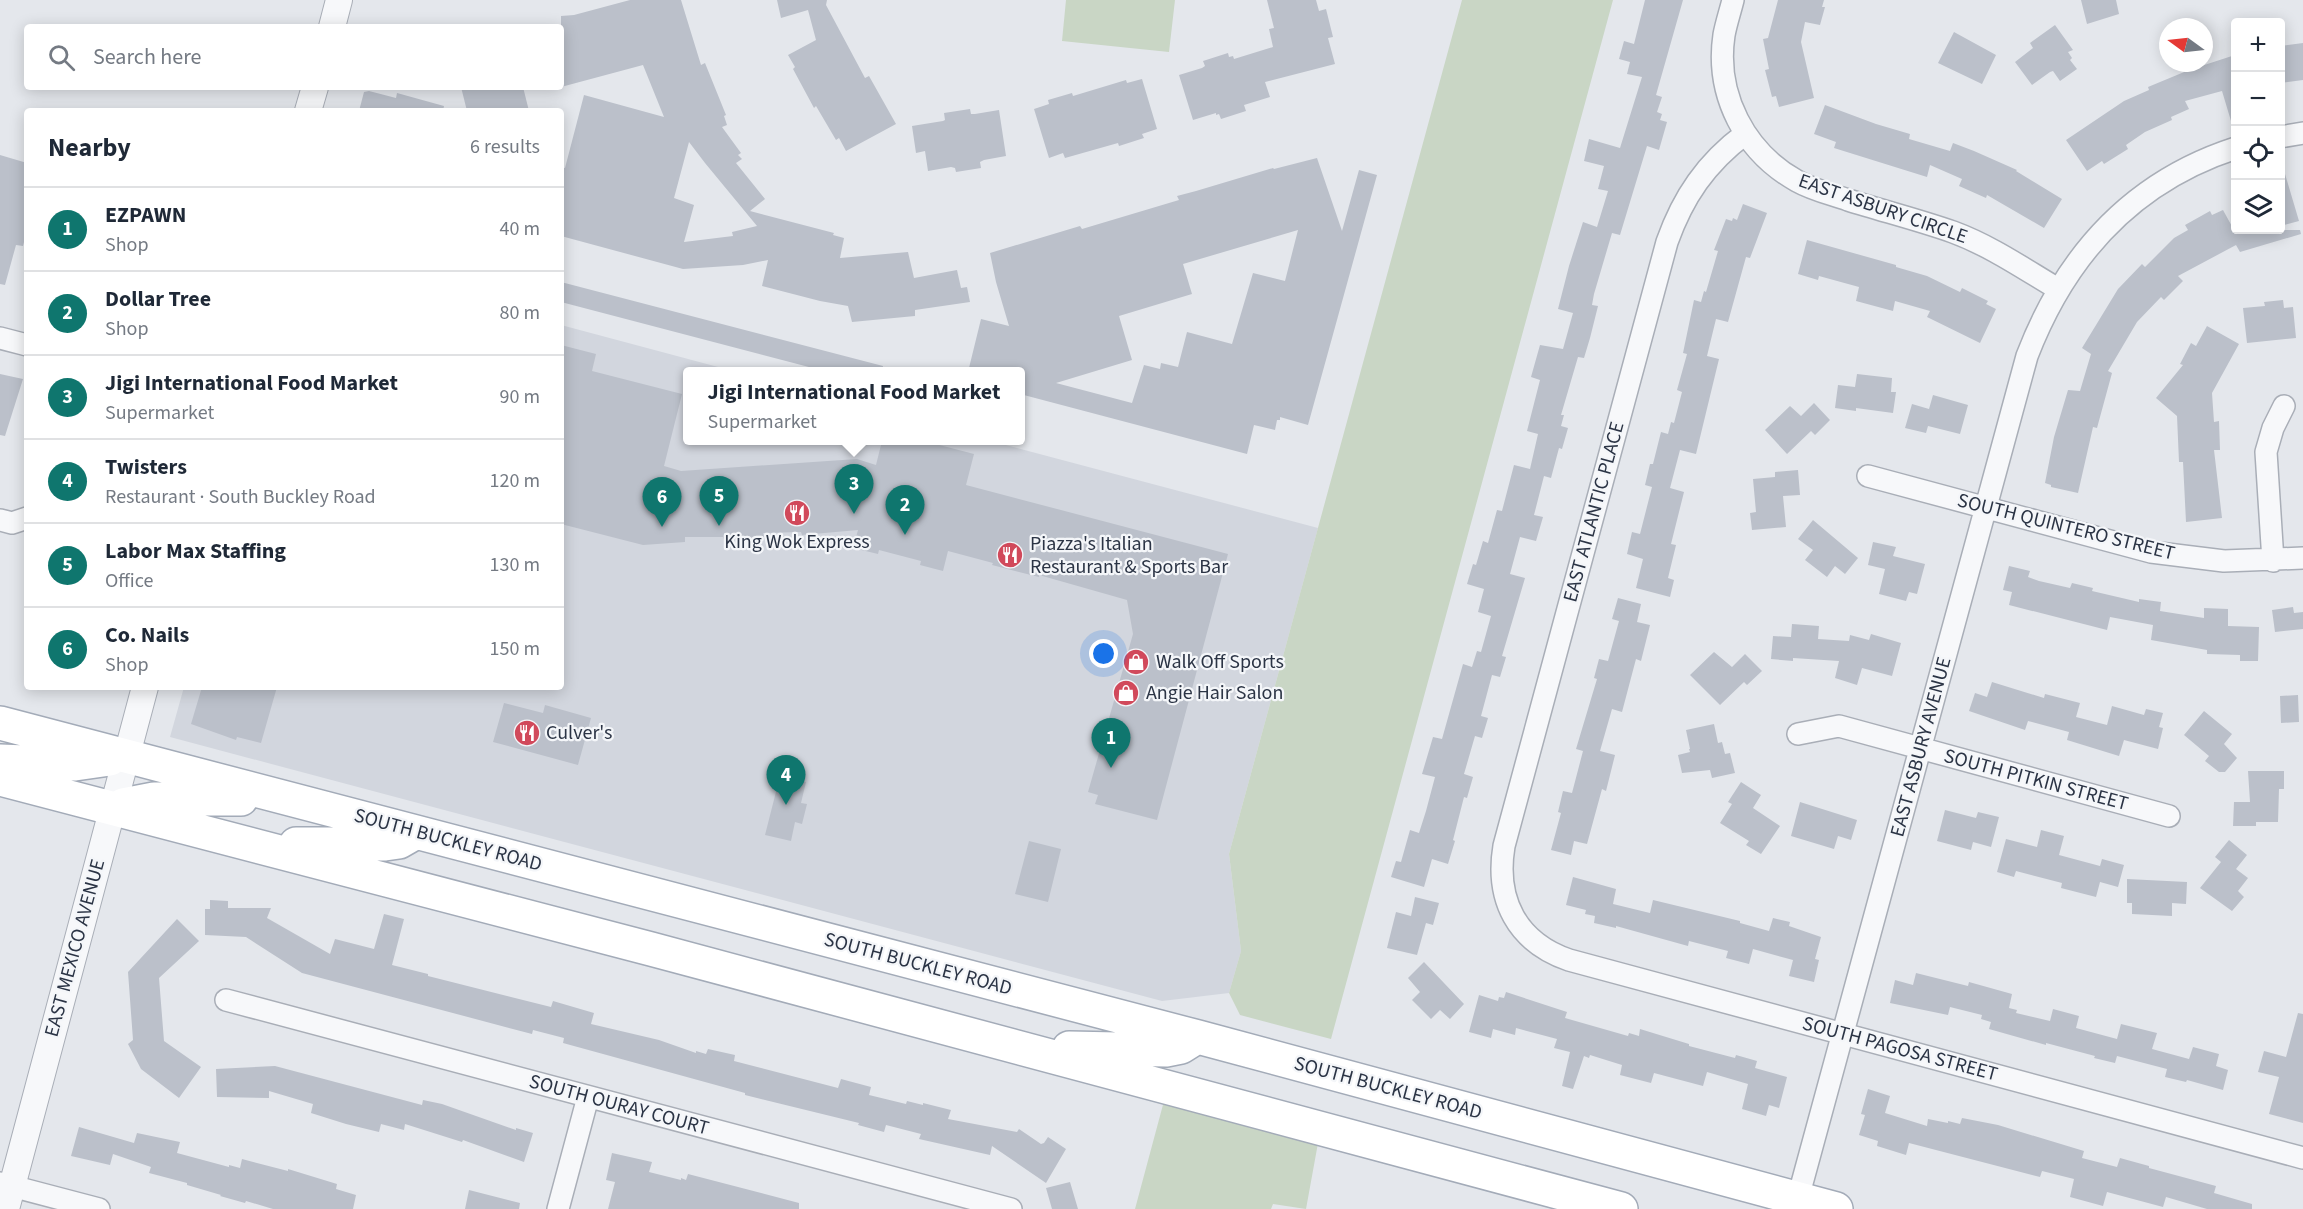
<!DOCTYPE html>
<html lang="en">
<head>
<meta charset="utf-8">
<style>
  :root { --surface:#fff; --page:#f6f6f7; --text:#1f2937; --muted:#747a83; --line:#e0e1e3; --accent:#0f766e }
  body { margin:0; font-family:"Source Sans 3",sans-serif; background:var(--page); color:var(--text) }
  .controls { position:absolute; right:18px; top:18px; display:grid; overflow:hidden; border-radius:6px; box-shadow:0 3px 15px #0003 }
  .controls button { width:54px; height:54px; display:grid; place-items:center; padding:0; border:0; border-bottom:2px solid var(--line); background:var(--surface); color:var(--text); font:30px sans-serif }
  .compass { position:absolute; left:2159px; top:18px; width:54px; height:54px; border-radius:50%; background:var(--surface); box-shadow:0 3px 15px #0003; rotate:285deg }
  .you { position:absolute; left:1104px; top:654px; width:21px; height:21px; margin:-15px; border:4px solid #fff; border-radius:50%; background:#1a73e8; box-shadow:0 0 0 9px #1a73e833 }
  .badge { display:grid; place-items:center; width:39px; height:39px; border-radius:50%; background:var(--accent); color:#fff; font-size:20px; font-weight:700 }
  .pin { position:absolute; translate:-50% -50px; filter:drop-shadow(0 2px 3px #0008) }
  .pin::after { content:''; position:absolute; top:32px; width:21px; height:18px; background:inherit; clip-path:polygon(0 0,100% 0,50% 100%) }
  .popup { position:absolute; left:683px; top:367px; width:342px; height:78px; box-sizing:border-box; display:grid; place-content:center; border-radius:6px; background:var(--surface); filter:drop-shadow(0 2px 4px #0005); font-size:20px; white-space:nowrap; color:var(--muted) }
  .popup b { font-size:22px; color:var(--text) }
  .popup::after { content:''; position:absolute; left:50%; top:100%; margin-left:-12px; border:12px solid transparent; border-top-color:var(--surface) }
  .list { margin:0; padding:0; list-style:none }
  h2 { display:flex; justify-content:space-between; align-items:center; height:78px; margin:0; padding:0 24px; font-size:26px }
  h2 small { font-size:20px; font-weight:400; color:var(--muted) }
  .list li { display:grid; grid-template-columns:39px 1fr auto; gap:18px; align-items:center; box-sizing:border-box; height:84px; padding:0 24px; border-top:2px solid var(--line) }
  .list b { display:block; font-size:22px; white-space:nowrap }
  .list p { margin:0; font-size:20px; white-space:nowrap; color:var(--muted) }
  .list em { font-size:20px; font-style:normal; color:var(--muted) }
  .icon { flex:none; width:33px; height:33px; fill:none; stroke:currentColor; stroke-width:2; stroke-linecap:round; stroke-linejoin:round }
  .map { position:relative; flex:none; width:2303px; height:1209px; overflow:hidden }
  .search { position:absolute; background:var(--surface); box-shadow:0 3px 15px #0003; left:24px; top:24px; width:540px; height:66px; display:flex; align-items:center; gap:15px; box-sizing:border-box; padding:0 21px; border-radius:6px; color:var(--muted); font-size:22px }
  .panel { position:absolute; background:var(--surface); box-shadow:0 3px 15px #0003; left:24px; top:108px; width:540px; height:582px; border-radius:6px }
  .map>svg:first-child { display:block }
</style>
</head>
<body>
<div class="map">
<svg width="2303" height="1209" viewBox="0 0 2303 1209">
  <rect width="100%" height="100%" fill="#e4e7ec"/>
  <path fill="#d2d6de" d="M561 325 733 371 688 372V440L991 441 1318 528 1229 854 1241 951 1229 993 1162 1001 170 737 184 687H561Z"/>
  <path fill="#c9d6c5" d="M1066 0H1175L1169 52 1062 41Z
    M1462 0H1613L1331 1039 1240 1015 1229 993 1241 951 1229 854Z
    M1164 1101 1318 1143 1306 1209 1273 1204 1271 1209H1135Z"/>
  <path fill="#bbc0ca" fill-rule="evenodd" d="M630 0H681L701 65 705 63 726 115 724 116 727 125 722 127 741 153 738 155 742 159 736 163 765 199 750 211 834 233 833 235 844 238 840 258 908 252 914 278 957 270 961 288 967 287 970 302 915 310V316L852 322 848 306 820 301 762 286 768 260 743 265 683 269 561 236V167L565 168 584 95 664 117 643 65 561 87V16L574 15ZM689 142 705 163 757 226 732 232 733 236 684 242 694 205 674 198Z
    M777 0H827L826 5 865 78 869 76 896 124 846 151 839 138 836 140 816 106 814 108 793 69 795 67 788 55 816 40 808 10 781 18Z
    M1267 0H1316L1319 11 1326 9 1333 37 1328 38 1335 64 1265 82 1270 97 1244 105 1246 111 1221 119 1219 114 1216 115V113L1193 120 1179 75 1202 68 1205 66 1203 61 1228 53 1229 57 1233 56 1234 59 1273 47 1269 29 1274 28Z
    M1645 0H1683L1656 95 1662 97 1657 112 1662 114 1660 120 1667 122 1659 150 1647 146 1620 235 1612 233 1594 294 1592 305 1598 306 1590 338 1584 358 1578 357 1561 415H1564L1561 426 1568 428 1562 449 1559 448 1551 478 1544 476 1534 515 1543 517 1536 541 1520 537 1510 574 1525 578 1502 656 1506 657 1500 677 1492 675 1481 716 1488 718 1482 738 1475 736 1464 774 1473 777 1467 798 1464 797 1453 840 1455 841 1448 864 1432 859 1424 887 1391 877 1396 861 1401 862 1410 830 1419 833 1426 811 1435 777 1422 774 1433 737 1442 739 1463 664 1472 667 1477 651 1481 652 1491 616 1478 612 1484 589 1467 584 1473 564 1476 565 1483 541 1488 543 1497 510 1502 511 1514 465 1530 469 1538 434 1527 431 1540 380 1531 377 1540 345 1563 349 1573 313 1558 309 1569 266 1583 222 1597 227 1608 191 1598 189 1604 166 1584 161 1589 139 1620 148 1642 77 1627 74 1630 62 1619 59 1624 41 1634 44Z
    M1778 0H1824L1822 7H1825L1820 25 1805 22 1801 42 1814 98 1779 107 1776 96 1772 97 1765 70 1769 69 1763 39 1768 38Z
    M2081 0H2116L2119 14 2087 24Z
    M2055 25 2073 50 2068 52 2072 58 2070 60 2077 69 2060 81 2053 71 2050 72 2032 85 2015 62 2033 48 2030 43Z
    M1954 32 1996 55 1982 84 1938 63Z
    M2303 43V80L2280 83V46Z
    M2235 55V120L2231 121 2222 91 2185 101 2189 109 2171 117 2172 120 2145 132 2126 145 2128 149 2104 164 2102 161 2087 171 2066 140 2124 101 2149 90 2148 87 2189 70Z
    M1142 79 1157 129 1142 134 1144 138 1119 146 1118 143 1065 158 1063 153 1049 158 1034 109 1049 104 1048 100 1072 93 1073 96 1126 80 1127 83Z
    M461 87H523L529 111H467Z
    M369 91 396 98 397 93 444 106 443 111H359L364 92Z
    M1825 105 1876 124 1910 134 1909 139 1950 151 1953 143 1974 151 2017 170 2016 171 2062 199 2044 228 1987 195 1986 198 1959 186 1962 179 1930 165 1927 177 1834 148 1836 142 1814 134Z
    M970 109 971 114H975L999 110 1006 156 984 160 980 162 981 168 956 172 955 168 951 167 928 171 925 151 916 153 912 126 943 121 945 120 944 113Z
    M0 155 27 163V230L23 246 16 245 5 285 0 284Z
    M1317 158 1342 231 1359 170 1377 175 1308 425 1280 417V420H1277L1275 430 1254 425 1247 454 1020 394V372H968L981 319 1009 326 996 282 990 253 1080 226 1082 229 1179 200 1177 196 1196 191 1273 168 1274 169ZM1298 230 1285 281 1253 273 1232 344 1187 332 1178 367 1161 363 1160 369 1144 365 1132 403 1056 383 1132 360 1119 316 1192 294 1183 264Z
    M2280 174H2285L2299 221 2280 226Z
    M1743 204 1767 213 1750 258 1746 257 1728 322 1716 319 1707 356 1719 359 1696 454 1680 450 1670 488 1684 492 1671 544 1676 545 1668 578 1674 580 1670 597 1636 588 1643 559 1627 554 1632 532 1640 534 1652 487 1645 485 1650 464H1653L1661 432 1668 434 1671 422 1674 423 1682 392 1677 390 1687 354 1683 353 1694 300 1701 302 1704 291 1706 292 1718 251 1714 250 1726 219 1732 221 1733 218 1737 220Z
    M2223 210 2234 230H2300L2301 234 2240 252 2236 245 2178 276 2183 281 2164 300 2161 297 2137 322 2108 371 2112 373 2097 428 2093 427 2078 493 2051 487V485L2045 483 2054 437 2068 390 2080 391 2091 354 2082 348 2118 289 2142 264 2145 267 2174 238 2188 230 2185 225 2210 211 2212 215Z
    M1807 240 1896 265V267L1927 276 1960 292 1962 288 1988 301 1986 304 1996 309 1980 343 1927 317 1930 311 1895 301 1893 311 1856 301 1859 287 1819 276 1818 280 1798 274Z
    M561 282 883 366 882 372H828L561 302Z
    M2283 300 2284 308 2293 307 2296 338 2247 343 2243 308 2265 306 2264 302Z
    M2207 326 2239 344 2212 393 2214 422 2219 421 2220 450H2214L2222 518 2186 522 2183 462H2179L2177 416 2156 398 2183 365 2180 364 2191 343 2196 346Z
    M561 345 596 354 592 371 682 394 664 466 681 471 857 459 876 465 882 441H924L974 454 966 485 1228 554 1157 820 1095 804 1098 795 1088 792 1133 634 1127 600 1039 575V577L992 565 993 563 948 551 943 571 920 565 921 561 879 550 878 554 853 548 858 530 802 535 801 532 763 533 764 537 724 540 723 537H685V542L643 545 561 524Z
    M0 374 23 379 5 436 0 435Z
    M1857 374 1892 378 1891 392H1896L1893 413 1856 408V411L1835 408 1838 385 1855 387Z
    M1933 395 1968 405 1960 434 1928 426 1926 433 1905 428 1912 404 1929 409Z
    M1814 403 1830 420 1815 435 1811 431 1787 454 1765 430 1790 406 1801 416Z
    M1798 470 1800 495 1783 496 1786 527 1752 530 1750 513 1756 512 1753 479 1775 477V472Z
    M1813 520 1858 558 1845 574 1835 566 1827 577 1805 560 1813 550 1798 539Z
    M1873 542 1896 547 1893 556 1925 564 1917 594 1909 592 1906 601 1879 594 1885 569 1868 565Z
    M2009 566 2030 571 2028 577 2039 581 2070 588 2072 583 2093 588 2092 591 2139 602V599L2161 602 2160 611 2204 618V608L2228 609V626L2259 627 2258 661H2240V655L2207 654V650L2151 640 2153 625 2110 617 2107 630 2009 605 2012 592 2003 590Z
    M1618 598 1641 604 1637 622 1650 625 1641 661 1636 659 1622 712 1612 709 1600 751 1615 755 1606 791 1602 789 1587 844 1574 841 1571 855 1551 850 1561 813 1558 812 1563 791 1572 793 1583 751 1576 749 1597 679 1594 678 1599 659 1608 661 1619 621 1612 619Z
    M2293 607 2294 613 2303 612V629L2275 632 2272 610Z
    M1792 624 1819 626 1818 639 1849 641 1850 635 1869 640 1871 634 1901 643 1892 676 1862 668 1857 685 1835 678 1839 661 1793 658V661L1771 659 1773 636 1791 637Z
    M1714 652 1732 667 1745 654 1762 671 1747 685 1744 682 1720 705 1690 675Z
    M1992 682 2044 698 2045 694 2080 703 2076 717 2107 725 2112 706 2144 715 2146 709 2163 713 2159 727 2163 728 2158 749 2124 740 2119 756 2067 740 2069 732 2028 721 2025 730 1969 711 1975 693 1987 697Z
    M202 687H277L261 743 237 737 236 740 191 724Z
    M2298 695 2299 722 2281 723 2280 696Z
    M504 703 543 713 545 705 591 718 578 765 493 742Z
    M2204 711 2232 734 2224 744 2237 758 2225 772H2219L2205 761 2209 756 2184 735Z
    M1714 724 1718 743 1722 742 1725 754 1730 753 1735 773 1712 778 1710 770 1682 773 1678 755 1690 752 1689 749H1690L1686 730Z
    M2248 771H2284V789H2279L2278 822H2256V826H2233L2234 802H2250Z
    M780 776 806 782 801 803 807 804 802 824 795 822 791 841 765 835Z
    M1741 782 1761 795 1753 808 1780 826 1761 854 1746 845 1749 841 1720 823 1732 804 1728 802Z
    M1800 802 1857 820 1851 840 1838 836 1834 849 1791 836Z
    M1945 810 1976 818 1978 812 1999 817 1991 847 1973 842 1971 850 1937 841Z
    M2041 830 2064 836 2059 855 2100 866 2102 859 2124 865 2118 887 2100 882 2096 897 2061 888 2062 883 2016 871 2014 877 1997 872 2006 839 2037 847Z
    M2229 840 2247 855 2236 869 2248 878 2238 891 2244 897 2232 911 2200 888 2221 862 2215 857Z
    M1029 841 1061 849 1048 902 1015 894Z
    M1573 877 1616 889 1613 904 1650 913 1653 900 1740 921V923L1769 931 1773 918 1790 922 1789 926 1821 937 1815 959 1819 960 1814 982 1789 976 1793 960 1753 949 1749 964 1726 958 1728 951 1689 941 1688 946 1616 926V928L1594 923 1595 916 1585 914 1586 910 1566 905Z
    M2127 879 2187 882 2186 904 2172 903V916L2132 914V903H2127Z
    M1415 897 1439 903 1433 925 1426 923 1417 955 1387 948 1396 912 1411 916Z
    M210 900 228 901V908H271L267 918 330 954 335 939 374 949 384 914 404 919 392 965 428 974V976L551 1007 553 1001 594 1013 591 1024 659 1040 696 1053V1051L706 1054 708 1049 735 1055 734 1061 838 1088 841 1079 871 1087 869 1095 906 1104 907 1101 923 1105V1103L951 1110 948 1119 1017 1132 1019 1129 1041 1144 1044 1143 1048 1137 1066 1149 1046 1183 992 1146 990 1155 919 1139 921 1134 886 1125 884 1132 858 1125 859 1123 745 1095V1093L563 1043 564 1038 533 1030 532 1034 302 973 246 937 205 935V909H210Z
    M177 919 199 941 159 978 164 1041 201 1067 179 1098 141 1069 128 1044 133 1040 128 972Z
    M1424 962 1464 1004 1450 1019 1440 1010 1431 1019 1412 1000 1420 992 1408 978Z
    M1916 973 1968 986 1969 982 2012 994 2009 1008 2017 1010 2016 1013 2050 1021 2053 1009 2079 1016 2076 1028 2117 1039 2121 1024 2157 1033 2152 1049 2189 1059 2193 1047 2219 1054 2216 1066 2228 1070 2223 1090 2187 1080 2186 1082 2165 1077 2167 1069 2117 1056 2115 1063 2094 1058 2095 1056 2046 1043V1045L1989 1029 1991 1022 1981 1019 1982 1015 1950 1007 1948 1015 1890 1003 1895 980 1913 985Z
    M1506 992 1567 1012 1565 1018 1628 1036 1629 1033 1639 1036 1640 1029 1689 1044V1046L1735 1058 1736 1055 1757 1061 1755 1068 1787 1077 1779 1108 1769 1105 1766 1116 1742 1109 1748 1084 1707 1072 1703 1086 1654 1073 1651 1083 1620 1075 1622 1065 1590 1055 1589 1058 1584 1056 1573 1089 1562 1086 1570 1052 1554 1048 1557 1039 1516 1028 1515 1035 1493 1029 1491 1038 1469 1032 1479 995 1498 1001 1499 997 1504 998Z
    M2298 1013 2303 1014V1123L2269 1114 2279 1077 2258 1072 2264 1051 2286 1057Z
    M275 1066 422 1105 423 1100 442 1104 516 1130V1128L533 1133 524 1162 463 1140 462 1142 405 1124 404 1130 381 1124 379 1132 346 1124 311 1113 313 1104 269 1091V1098L217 1097 216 1069Z
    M1868 1089 1890 1096 1885 1113 1927 1126 1928 1119 1948 1123V1121L1960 1124 1962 1118 1998 1125 2084 1151 2082 1158 2117 1167 2120 1158 2149 1166V1168L2216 1186 2214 1193 2252 1204V1209H2207L2166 1197 2163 1207 2107 1192 2103 1206 2070 1197 2074 1179 2042 1171 2040 1177 1909 1143 1906 1155 1877 1146 1878 1141 1859 1135 1865 1115 1861 1114Z
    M79 1127 134 1143 137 1133 180 1142 177 1153 229 1167V1165L240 1168 242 1159 288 1171V1169L337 1184 336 1189 356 1195 353 1209H273L246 1201 245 1203 220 1196 221 1195 187 1185V1183L149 1173 151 1167 113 1154 110 1165 71 1156Z
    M612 1153 652 1162 649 1172 681 1180V1178L686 1180 688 1174 799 1203V1209H608L615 1182 606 1180Z
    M1070 1182 1078 1209H1052L1046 1188Z
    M469 1190 520 1203 519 1209H465Z"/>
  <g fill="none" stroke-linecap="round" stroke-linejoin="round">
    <g stroke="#a9aeb7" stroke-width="24">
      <path id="minor" d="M1733 0C1730 12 1726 24 1724 35 1715 95 1745 152 1797 181 1813 190 1831 194 1848 200 1883 211 1919 220 1953 232 1991 246 2024 269 2058 289
        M1745 134C1706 163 1683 197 1667 242L1504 846C1495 900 1517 942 1569 960L2303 1158
        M2280 137 2303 133
        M0 338 27 345
        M1868 476 2151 552 2224 561 2303 558
        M0 520 12 523 27 518
        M2273 561 2266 452 2273 428 2284 406
        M1798 734 1839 726 2169 816
        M226 1000 1011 1209
        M0 1183 99 1209
        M558 1209 588 1097
        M1795 1209 2027 356C2065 257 2131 182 2236 148"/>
    </g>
    <g stroke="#a9aeb7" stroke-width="28">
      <path id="tertiary" d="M332 27 339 0
        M308 111 315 87
        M6 1209 145 687"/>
    </g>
    <g stroke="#a3abb8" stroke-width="36">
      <path id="primary" d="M0 723 1198 1037 1836 1209
        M0 761 75 764 110 759
        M0 779 651 949 1621 1209
        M123 805 154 799H241
        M296 844H385L399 842 413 834
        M1069 1048 1166 1050 1181 1047 1197 1037"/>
    </g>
    <use href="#minor" stroke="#f7f8fa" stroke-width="21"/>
    <use href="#tertiary" stroke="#f7f8fa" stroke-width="26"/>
    <use href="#primary" stroke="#fff" stroke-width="33"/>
  </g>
  <defs>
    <g id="restaurant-disc" transform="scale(1.35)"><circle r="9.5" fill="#d1495b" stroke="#f4f6f9"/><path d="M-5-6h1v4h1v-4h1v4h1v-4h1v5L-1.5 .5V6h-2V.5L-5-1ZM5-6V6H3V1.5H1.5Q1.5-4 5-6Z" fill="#fff"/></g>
    <g id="shop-disc" transform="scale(1.35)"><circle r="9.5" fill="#d1495b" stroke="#f4f6f9"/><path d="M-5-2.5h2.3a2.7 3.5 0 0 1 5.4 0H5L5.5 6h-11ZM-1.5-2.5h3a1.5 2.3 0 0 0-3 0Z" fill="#fff"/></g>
  </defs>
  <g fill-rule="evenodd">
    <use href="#restaurant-disc" x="797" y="513"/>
    <use href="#restaurant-disc" x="1010" y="555"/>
    <use href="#shop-disc" x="1136" y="662"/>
    <use href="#shop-disc" x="1126" y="693"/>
    <use href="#restaurant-disc" x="527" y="733"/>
  </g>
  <g text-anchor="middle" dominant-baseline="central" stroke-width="4.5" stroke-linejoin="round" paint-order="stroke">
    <g font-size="20" fill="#2b3445" stroke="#f4f6f9">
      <text transform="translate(1883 209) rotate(19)">EAST ASBURY CIRCLE</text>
      <text transform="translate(1594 512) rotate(-75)">EAST ATLANTIC PLACE</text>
      <text transform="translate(2066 527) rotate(14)">SOUTH QUINTERO STREET</text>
      <text transform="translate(1921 747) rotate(-75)">EAST ASBURY AVENUE</text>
      <text transform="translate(2036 780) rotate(15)">SOUTH PITKIN STREET</text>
      <text transform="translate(448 840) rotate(15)">SOUTH BUCKLEY ROAD</text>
      <text transform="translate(75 948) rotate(-75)">EAST MEXICO AVENUE</text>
      <text transform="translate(918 964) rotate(15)">SOUTH BUCKLEY ROAD</text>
      <text transform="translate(1900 1049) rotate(15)">SOUTH PAGOSA STREET</text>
      <text transform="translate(1388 1088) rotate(15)">SOUTH BUCKLEY ROAD</text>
      <text transform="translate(619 1105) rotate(15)">SOUTH OURAY COURT</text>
    </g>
    <g font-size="20" fill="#2b3445" stroke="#f4f6f9" text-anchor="start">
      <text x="797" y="542" text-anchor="middle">King Wok Express</text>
      <text x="1030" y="544">Piazza's Italian<tspan x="1030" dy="23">Restaurant &amp; Sports Bar</tspan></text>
      <text x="1156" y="662">Walk Off Sports</text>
      <text x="1146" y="693">Angie Hair Salon</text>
      <text x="546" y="733">Culver's</text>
    </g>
  </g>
</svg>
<div class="controls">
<button>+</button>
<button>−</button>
<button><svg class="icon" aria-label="locate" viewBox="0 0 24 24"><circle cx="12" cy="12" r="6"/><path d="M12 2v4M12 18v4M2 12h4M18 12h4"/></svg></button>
<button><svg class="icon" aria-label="layers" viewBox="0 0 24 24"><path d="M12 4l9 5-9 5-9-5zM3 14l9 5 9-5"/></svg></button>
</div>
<svg class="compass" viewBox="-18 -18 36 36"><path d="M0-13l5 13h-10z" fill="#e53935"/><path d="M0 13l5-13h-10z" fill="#747a83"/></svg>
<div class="you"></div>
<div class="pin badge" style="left:1111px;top:768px">1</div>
<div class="pin badge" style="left:905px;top:535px">2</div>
<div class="pin badge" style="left:854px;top:514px">3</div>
<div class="popup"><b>Jigi International Food Market</b>Supermarket</div>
<div class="pin badge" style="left:786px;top:805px">4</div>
<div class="pin badge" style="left:719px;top:526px">5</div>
<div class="pin badge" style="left:662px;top:527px">6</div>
<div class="search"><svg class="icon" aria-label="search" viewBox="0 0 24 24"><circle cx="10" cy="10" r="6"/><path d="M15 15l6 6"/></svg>Search here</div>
<section class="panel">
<h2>Nearby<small>6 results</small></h2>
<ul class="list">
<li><span class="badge">1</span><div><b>EZPAWN</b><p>Shop</p></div><em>40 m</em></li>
<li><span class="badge">2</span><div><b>Dollar Tree</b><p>Shop</p></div><em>80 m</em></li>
<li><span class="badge">3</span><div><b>Jigi International Food Market</b><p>Supermarket</p></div><em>90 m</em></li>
<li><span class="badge">4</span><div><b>Twisters</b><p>Restaurant · South Buckley Road</p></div><em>120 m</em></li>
<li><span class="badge">5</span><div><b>Labor Max Staffing</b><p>Office</p></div><em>130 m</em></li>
<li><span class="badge">6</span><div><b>Co. Nails</b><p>Shop</p></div><em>150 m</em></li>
</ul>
</section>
</div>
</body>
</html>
